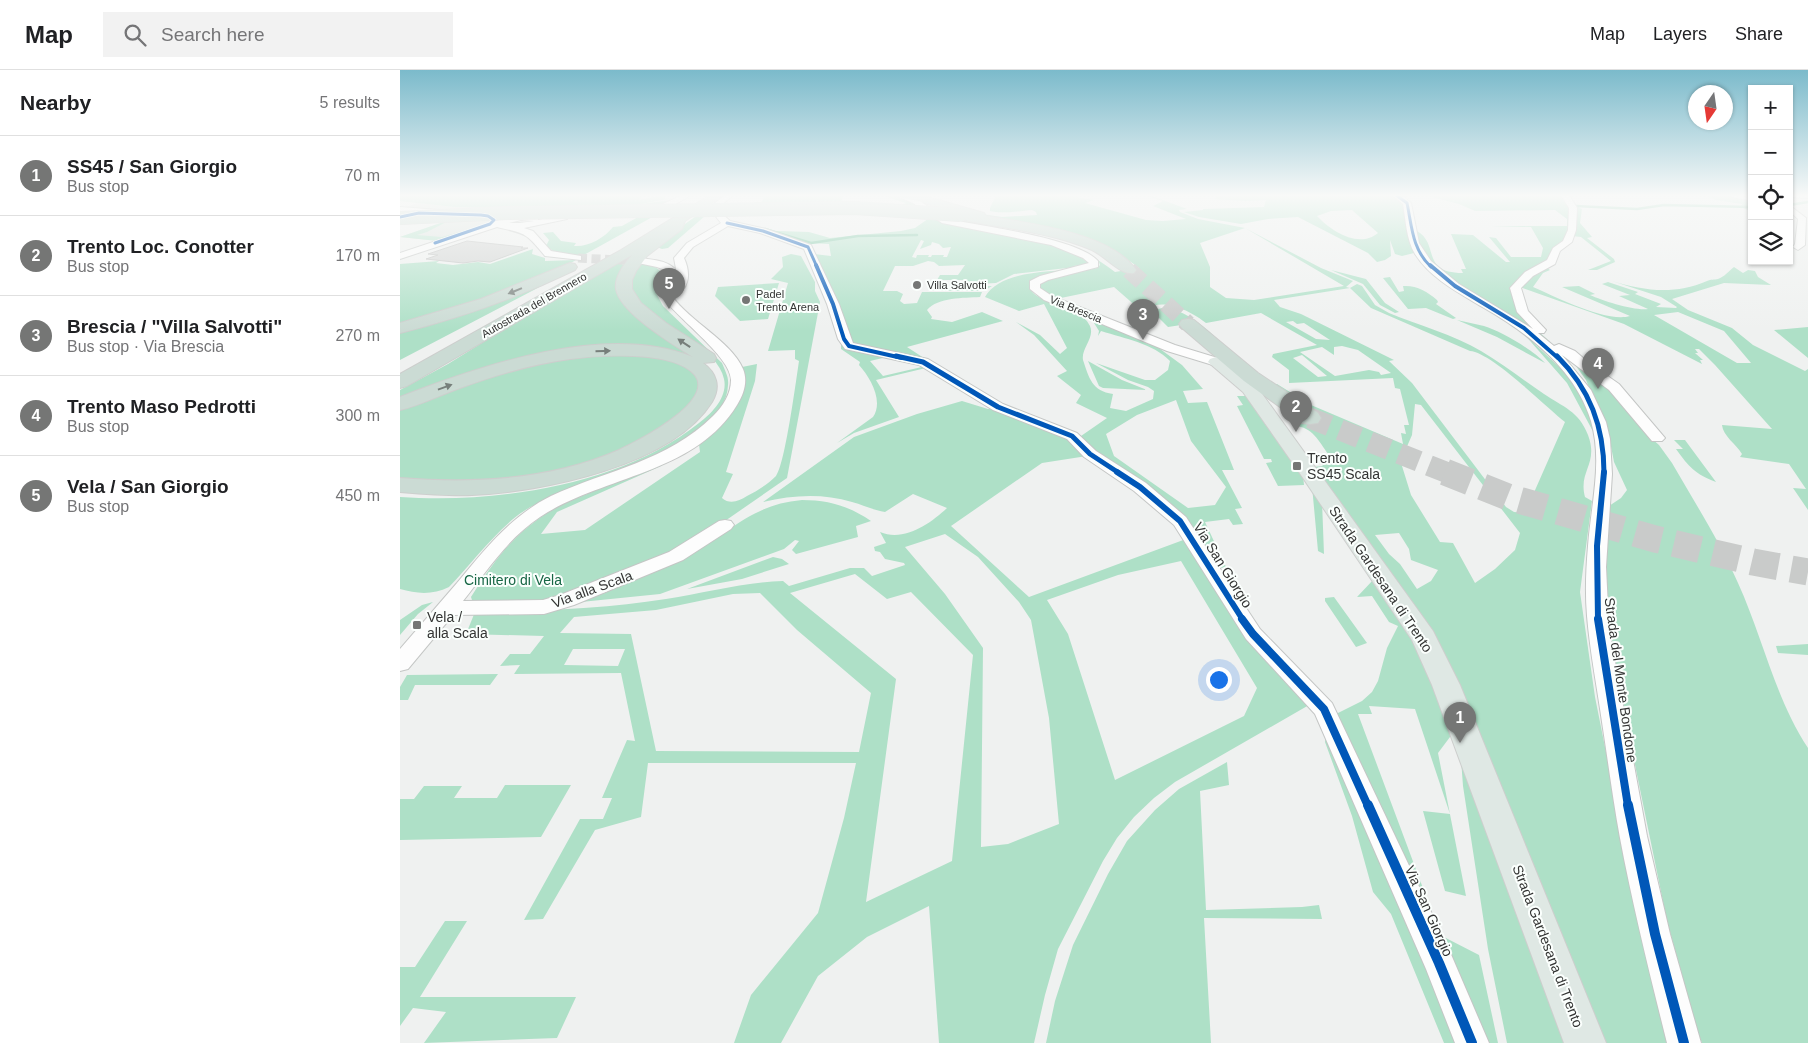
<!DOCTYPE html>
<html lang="en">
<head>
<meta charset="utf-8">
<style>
  :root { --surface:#fff; --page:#f2f2f2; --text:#202124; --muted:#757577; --line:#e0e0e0; --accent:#757675 }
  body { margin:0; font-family:Arial,sans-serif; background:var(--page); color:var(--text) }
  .controls { position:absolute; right:15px; top:15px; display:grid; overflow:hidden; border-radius:0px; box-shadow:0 1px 4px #0004 }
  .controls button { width:45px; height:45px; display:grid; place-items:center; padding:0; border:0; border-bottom:1px solid var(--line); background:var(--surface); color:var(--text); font:25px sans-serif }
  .compass { position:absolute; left:1288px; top:15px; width:45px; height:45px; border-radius:50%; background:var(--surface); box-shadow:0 1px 4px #0004; rotate:193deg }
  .you { position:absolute; left:818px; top:609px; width:18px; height:18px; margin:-12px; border:4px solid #fff; border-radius:50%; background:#1a73e8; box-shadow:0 0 0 8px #1a73e833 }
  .badge { display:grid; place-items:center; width:32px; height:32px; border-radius:50%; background:var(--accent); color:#fff; font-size:16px; font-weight:700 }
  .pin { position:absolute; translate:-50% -41px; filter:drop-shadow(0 1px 2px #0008) }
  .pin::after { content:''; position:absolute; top:26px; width:18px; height:15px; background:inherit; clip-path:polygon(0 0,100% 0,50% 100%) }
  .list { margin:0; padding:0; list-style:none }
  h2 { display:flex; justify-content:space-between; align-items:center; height:65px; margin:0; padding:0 20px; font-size:21px }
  h2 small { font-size:16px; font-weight:400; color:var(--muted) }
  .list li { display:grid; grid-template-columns:32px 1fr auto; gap:15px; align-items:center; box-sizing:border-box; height:80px; padding:0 20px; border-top:1px solid var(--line) }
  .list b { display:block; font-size:19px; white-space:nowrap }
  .list p { margin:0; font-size:16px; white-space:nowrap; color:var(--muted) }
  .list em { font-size:16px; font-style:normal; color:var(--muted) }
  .icon { flex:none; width:28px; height:28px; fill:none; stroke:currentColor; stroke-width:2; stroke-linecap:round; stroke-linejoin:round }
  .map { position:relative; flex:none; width:1408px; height:973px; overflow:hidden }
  header { display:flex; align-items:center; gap:30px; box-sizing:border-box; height:70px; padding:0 25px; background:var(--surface); border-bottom:1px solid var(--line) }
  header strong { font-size:24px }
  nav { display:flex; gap:28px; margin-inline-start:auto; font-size:18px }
  .search { width:350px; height:45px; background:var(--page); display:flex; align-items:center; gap:12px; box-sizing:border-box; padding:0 18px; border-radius:0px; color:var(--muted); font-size:19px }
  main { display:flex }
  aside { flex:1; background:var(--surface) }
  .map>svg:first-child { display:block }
</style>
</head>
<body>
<header>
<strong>Map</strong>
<div class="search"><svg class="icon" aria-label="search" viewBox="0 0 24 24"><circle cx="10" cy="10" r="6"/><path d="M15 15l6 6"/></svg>Search here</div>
<nav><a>Map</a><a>Layers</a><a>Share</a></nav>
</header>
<main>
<aside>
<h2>Nearby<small>5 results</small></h2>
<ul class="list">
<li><span class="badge">1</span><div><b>SS45 / San Giorgio</b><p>Bus stop</p></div><em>70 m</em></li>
<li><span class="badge">2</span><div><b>Trento Loc. Conotter</b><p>Bus stop</p></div><em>170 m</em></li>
<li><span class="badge">3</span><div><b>Brescia / &quot;Villa Salvotti&quot;</b><p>Bus stop · Via Brescia</p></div><em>270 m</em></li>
<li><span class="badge">4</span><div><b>Trento Maso Pedrotti</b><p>Bus stop</p></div><em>300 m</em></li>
<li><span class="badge">5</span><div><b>Vela / San Giorgio</b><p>Bus stop</p></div><em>450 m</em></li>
</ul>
</aside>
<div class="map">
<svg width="1408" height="973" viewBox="0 0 1408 973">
  <rect width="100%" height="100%" fill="#eff1f0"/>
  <path fill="#dbe2de" d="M18 133 54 137 105 138 39 142 6 137Z
    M52 149H91L92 151 38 171 0 167Z"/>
  <path fill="#aee0c7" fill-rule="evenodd" d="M0 125 8 127 3 125H237L233 127 244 125 238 130 265 125V129H268L240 134 272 130 262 135 105 138 54 137 0 131Z
    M357 125H443L441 136 498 137 506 133 481 125C497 125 512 129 524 140L485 137H426L429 135 370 138 371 135 351 138 355 132H362L364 127H354Z
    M596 125H684L676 127 694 130 685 133 746 150 763 151 786 149 753 136 763 131 744 125H749L787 139 779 140 780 142 798 149 845 158 921 198 953 211 946 217 950 218 957 214 962 216 975 235 989 243C1018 255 1054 265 1081 281 1103 294 1123 310 1144 324 1163 337 1179 341 1188 365 1199 394 1178 401 1185 427L1192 431 1180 522 1195 627 1238 842 1270 973H1202L1057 610 913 397 923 396 915 386 928 384C919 371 912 357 895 356L891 350H905L868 314H877L911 335 1003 374 1001 363 1006 364 1004 355H1009L1000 319 995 318 993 308 889 313V300L872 287 873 284 917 275 861 243 806 253C792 242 763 226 746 240V245L714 217 656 229 641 221 640 213 654 207 697 198 700 195 699 192 683 182 557 151C569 150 584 155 596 158 643 167 676 172 715 202L739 198C692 160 622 158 566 141 552 137 537 130 525 126L581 144 602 147 637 145 636 142 632 140C621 141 600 144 590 141V138ZM845 158 944 216 854 230 826 228 810 217V197L800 173ZM950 218 971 238 1070 281C1091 282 1146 337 1165 352L1125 443 1114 442 1106 437 1012 313 989 291 994 290 901 244 880 237 874 230ZM893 251 897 254 904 253 930 270 916 269 886 252ZM942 276 958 280 991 303 981 305 979 302 969 300 935 306 900 282 922 277 934 285V277ZM902 285 927 306 918 307 893 288ZM1015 334 1021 335 1120 463 1115 480 1095 499 1075 513 1053 473 1040 472 1011 425 1002 396V388L1012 365ZM999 463 1009 479 1011 490 1038 500 1031 511 1017 519 1000 494 989 484 975 465Z
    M817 125H991L1005 136 1010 175 1014 183 1002 186 995 184 990 170 991 186 985 190 977 192 968 183 898 147 868 149 841 154 799 147 784 142 803 140V139L864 137 866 130 846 131 815 129ZM952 140 978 163C959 179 931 161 917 146L931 141Z
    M1024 125H1163C1189 162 1144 194 1116 213L1131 255 1147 269 1154 280 1059 216 1033 194 1020 176 1017 161C1040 174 1020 203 1063 203L1061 199H1066L1051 164 1073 165 1106 192H1110L1089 167 1096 168 1111 187H1141L1143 178 1131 157 1091 156H1167V149L1155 140 1075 141 1059 134Z
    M1304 125H1334L1351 128 1336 125H1352V139L1348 140 1341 137 1342 134 1316 130Z
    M1176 136 1182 139 1180 153 1192 167 1187 168 1214 189 1215 192 1197 200H1188L1211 191 1181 167 1172 166 1174 160Z
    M299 144 305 146 268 178 262 179 254 176Z
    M256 145 182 186 156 183 146 176 149 170 143 163 153 162 161 171 176 173 174 176C189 177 204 168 213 157L222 156 238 147Z
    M532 146 542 152C577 160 663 170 688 193L686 195 673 196 676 197 614 204 596 213 577 214 580 216H592L584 221H530L561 220 563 216 567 215 564 213 565 210H537L540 205H558L565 195 539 196 534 192 528 191 513 196H495L483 221H497L503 224 500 231 504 234 517 233 522 222H582L580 227C564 228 538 227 527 240L532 247 531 249 552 252 582 242 603 251 507 277 530 292 492 281 461 277 452 272 414 184 431 186 429 174 408 173 375 162 379 161 409 162 430 168 501 161 515 158ZM521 170 524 171 520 179 531 175 532 172 539 174 543 178 551 177 547 187H543L544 185H532L531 187H528L529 185H517L516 188 512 187Z
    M52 149 27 162 17 165 42 167 89 153 38 171 0 167Z
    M133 179 132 184 145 188V191L176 190 146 207 0 257V194L39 191 36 193 53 195 78 192 90 194Z
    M391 184 401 186 415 212V221L420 232 387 408 299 469 177 523 141 531 76 532 72 530 71 527C98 485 115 462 158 436L267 391 261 396 157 442 141 464 185 460 300 382 299 374C324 356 349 330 342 297L357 294 355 311 326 402 333 404 322 428C330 435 339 431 347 426 357 421 368 414 376 406 385 395 396 311 399 291L395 289V280L368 281 388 213 371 209 383 197 382 187Z
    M220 191 226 199 220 221 304 292 312 304 280 286 167 283 0 331V320L48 294 101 261Z
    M237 193C246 194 256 195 261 202L256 223 263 236 322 293C325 301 329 307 328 315 326 380 169 411 124 441 100 456 70 495 49 517 33 525 17 524 0 519V427C96 434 222 415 299 353 312 343 328 327 324 309 318 278 265 259 243 239 237 233 232 224 228 217Z
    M1334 197 1343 203 1348 200 1355 201 1358 207 1371 215 1324 213 1272 229 1288 240 1332 258 1353 275 1405 301 1408 299V440L1393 418 1406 419 1389 394 1340 387 1342 384C1336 374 1323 366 1322 355L1372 359 1315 295 1299 279H1295L1298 283H1295L1303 290H1300L1302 294 1224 254 1120 217 1126 210 1147 198 1150 200 1143 203 1133 217C1156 227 1207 253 1230 246L1162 217 1179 216 1195 224 1190 225C1203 231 1235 241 1248 239L1219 226 1230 225 1202 214 1208 212 1238 222 1235 224 1261 234 1256 237 1276 238 1277 237 1261 227 1212 211C1245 221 1274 225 1307 211 1311 209 1314 210 1318 209 1324 207 1329 201 1334 197ZM1278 242 1324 261 1351 293H1337L1254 245Z
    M174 199 0 290V260Z
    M678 199 634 209 629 213C628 235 681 234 690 256 695 268 681 278 683 290 689 308 692 321 713 324L710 338 726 341 753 329 754 321 748 317 728 310 696 293 745 310H755L768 300 770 291C752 273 726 269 701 261L698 266 699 261 691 248 756 276 782 295 803 319 783 321 788 333 807 332 834 400H822L842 438 835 439 843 454 833 455 829 449 805 452 826 497 816 499 790 456 683 372 681 366 707 348 676 333 681 325 657 306 667 301 634 265 616 252 640 265 660 284 667 278 644 234 619 241 585 227C600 200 651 202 678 199ZM776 330 791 371 826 417 815 435 788 438 714 386 706 364 737 345Z
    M931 200 966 209 985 233 999 242 995 243 980 235 963 214Z
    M990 207 999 222 1004 221 1003 216C1016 215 1027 221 1037 230L1038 232 1036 234 1056 248 1053 249 1026 238 1008 239 983 208Z
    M379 213 368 249 340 251 315 226 318 217Z
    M762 238C792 239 816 269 837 288L794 253 768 257 754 243 755 240Z
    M1057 250C1066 252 1075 254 1084 256 1101 261 1133 280 1145 293L1097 267Z
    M1408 257V288L1374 260Z
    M1124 264 1172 309 1187 336 1196 367 1167 313Z
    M441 274 452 281 487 287 470 291 483 306 526 296 530 297 476 310 499 347 454 363 437 373 473 347C484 331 470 307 459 295L460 292 441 279Z
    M248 284 285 295 300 308 298 331 238 376 131 410 0 411V337L49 318 163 287Z
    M1168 285 1198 305 1251 368 1259 375 1272 393C1295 433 1320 472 1338 513 1363 568 1375 628 1408 678V973H1302L1299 966 1267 851 1208 563 1204 509 1209 436 1221 428 1227 420 1214 392 1209 366 1186 310Z
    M688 291 722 310 747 320 703 318 699 316Z
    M837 326H847L903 405 904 415 878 416 866 393 872 392 871 389H864L837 336 843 335Z
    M562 331 588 339 596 338 664 365 687 386 642 393 551 456 629 527 786 469 909 635 775 712 754 728 734 747 717 768 703 791 658 879 645 925 634 973H539L529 836 467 867 418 906 381 973H334L351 925 418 843 444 748 456 693H248L241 747 195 760 143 849 124 850 180 749H203L212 728H202L227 670 235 671 221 603 114 604 120 595 100 596 110 584H130L144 566 66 564 75 542C139 541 203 539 266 529 305 523 344 512 383 511L389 516 450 498H464L472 506 505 495 504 493 485 489 480 482 475 481 474 477 486 473 480 462C504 472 530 454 547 438L513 424 485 442C473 440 463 435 452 432 422 423 393 425 363 432L454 367 517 344ZM545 464 578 487 619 532 631 550 649 648 659 754 608 774 581 777 583 578 545 524 505 477ZM781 491 857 618 844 646 715 710 668 564 647 530 718 505ZM455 504 487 529 511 522 573 585 552 791 466 832 496 609 390 523ZM360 523 397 560 471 623 459 682 256 681 231 564 160 563 174 547 256 540 333 524ZM173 579H225L218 596 164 595Z
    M1274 370H1285L1316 412C1295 404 1289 397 1276 379H1283Z
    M912 416 922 431 924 484 918 481Z
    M402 430C428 430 449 436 471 451L456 456 458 467 396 484 392 480 399 471 395 470 384 479 260 524 171 533 325 462C351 444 370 433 402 430Z
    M373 487 382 489 389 494 342 509 287 519Z
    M974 509 1010 561 1053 663 1038 683 1066 826 1045 821 1023 741 1050 744 1015 639 969 636 972 644H958L1036 853 936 644 962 631 972 622 978 611 987 578 998 556 989 552 972 526 957 527Z
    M934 527 967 573 956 577 925 531V528Z
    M33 532 18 544 0 565V550L22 535Z
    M1408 574V585L1378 583 1376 576Z
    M98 604 90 615H15L8 630H0V617L7 605Z
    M927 658 1060 973H1044L991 844 973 822 952 746 925 672Z
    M1061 689 1167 973H1107L1088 879 1063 716Z
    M827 692 829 715 800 721 806 840 902 837 919 835 922 849 804 848 811 973H646L655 931 673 875 708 804 727 771 755 740 779 719Z
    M105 715H171L141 767 0 770V729H14L24 716H62L54 728H97Z
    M45 851H67L20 927H176L157 968 24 973 46 942 13 938 0 956V897H15Z
    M1040 865 1079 885 1098 973H1080Z"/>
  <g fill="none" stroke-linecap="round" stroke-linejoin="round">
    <path stroke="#77c4a0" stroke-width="2.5" d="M1389 135 1408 132
      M1176 136 1237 139 1264 135 1352 137
      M365 159 411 173 458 166 517 165"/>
  </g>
  <path fill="#d1d3d2" stroke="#bdbfbe" d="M67 171 123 177 121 178H128L90 192 78 191 63 193 26 189 38 185 28 184Z"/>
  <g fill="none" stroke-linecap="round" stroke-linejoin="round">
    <path stroke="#c9cbca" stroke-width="9" stroke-dasharray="9 4.5" stroke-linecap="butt" d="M178 188 241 191"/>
    <path stroke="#c9cbca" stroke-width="17" stroke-dasharray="17 8" stroke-linecap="butt" d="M729 200 788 254"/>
    <path stroke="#c9cbca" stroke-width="21" stroke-dasharray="21 11" stroke-linecap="butt" d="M910 348 1048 403"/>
    <path stroke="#c9cbca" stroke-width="27" stroke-dasharray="27 13" stroke-linecap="butt" d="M1045 402 1108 427 1255 469 1353 492 1408 502"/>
    <g stroke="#c4c6c5" stroke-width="2">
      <path id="minor" d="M282 125H291L269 138 247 143 243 140 263 134Z
        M325 125H333L317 139 330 151 366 159 411 175 439 234 453 273 528 289 603 334 677 363 696 381 746 413 786 447 860 559 932 633 1050 882 1089 973H1055L1026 899 915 644 846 569 774 455 734 421 684 387 667 369 593 340 519 295 445 279 438 269 427 234 404 179 360 163 328 156 293 177 284 188C291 203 290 221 272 226 289 251 331 271 343 299 348 311 344 324 337 335 295 404 202 406 140 447 108 468 86 502 63 531L143 530 160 525 269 482 319 451 325 450 331 451 334 455 331 459 283 490 174 535 144 544 53 545 8 599 0 601V579C19 557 38 535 57 513 85 479 111 446 151 426 207 400 268 391 313 346 323 336 331 324 331 310 331 286 275 247 260 224L265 200 257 197 238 193 236 191 241 188C253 190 266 190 275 199L271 219 274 218 277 204 274 188 287 173 321 153 309 138Z
        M494 125C521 122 530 145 552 150 584 156 679 169 698 191V197L648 210 640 214V218L652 226 775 275 821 289 822 292 816 296 767 281 644 230 630 219V211L640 206 689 193 683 188 651 175 542 153 513 133Z
        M992 125H1001L1011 133 1019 173 1031 191 1059 214 1133 259 1117 242 1110 218 1125 202 1147 190 1153 178 1163 171 1168 160 1169 138 1161 125H1169L1177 138 1176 160 1172 172 1160 181 1155 194 1133 206 1121 218 1128 241 1146 260 1144 263H1138L1154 276 1159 274 1175 281 1189 293 1219 314 1265 368 1262 371H1252L1209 320 1162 285 1191 320 1206 352 1210 369 1212 404 1206 497 1209 559 1247 766 1270 864 1301 973H1267C1250 905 1233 837 1220 768 1213 730 1208 691 1202 652 1197 617 1190 582 1187 546 1185 523 1186 499 1188 476 1191 434 1203 392 1191 351 1175 299 1129 264 1084 238 1059 223 1031 209 1015 184 1006 169 1006 150 1003 134Z
        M1331 125 1352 127V131L1332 127Z
        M1389 125H1408V128L1389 127Z
        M1389 135 1406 148 1405 175 1398 180 1393 177 1395 174 1398 149 1389 141Z
        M0 137 39 140 43 143 39 146 0 143Z
        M164 144 168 147 167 149 124 158 133 161 151 181 181 186V190L145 186C125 162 126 164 97 157L0 189V183L108 147 135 145 138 146V150ZM121 150 134 151 120 153H109Z"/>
    </g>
    <g stroke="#cdcecd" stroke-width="2">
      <path id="major" d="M816 287 822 289 855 314 1033 561 1060 615 1206 973H1164L1032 615 1012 570 897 399 843 322 808 292 810 289Z"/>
    </g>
    <g stroke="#cdcecd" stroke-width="2">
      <path id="highway" d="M310 125H323L285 151 282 159 247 186 236 201 232 210V219L241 233 266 253 314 284 316 288 314 292 303 293C317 303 321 317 312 332 272 396 142 422 72 425 48 426 24 424 0 422V408C73 414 151 410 219 380 236 372 318 331 294 304 272 280 200 285 170 289 132 294 96 305 60 318 40 325 21 335 0 340V327C83 295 206 252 293 287 274 275 220 243 216 219 214 207 225 193 232 185L7 316 0 318V304L221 180Z
        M494 125H521L584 143 586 146C628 153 711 163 736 200L734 203C721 206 705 186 692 180 648 161 601 159 556 148L554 145 555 143 519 131 496 127Z
        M170 193 175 194 177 197 175 200C119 227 61 248 0 263V253L81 229Z
        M788 249 794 250 858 303 918 343 921 348 918 353 910 354 902 353 844 311 782 258 779 254 782 250Z"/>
    </g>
    <use href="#minor" fill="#fdfdfd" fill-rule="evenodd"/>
    <use href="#major" fill="#dfe8e4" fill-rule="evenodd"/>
    <use href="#highway" fill="#cbdbd4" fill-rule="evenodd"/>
    <g stroke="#cdcecd" stroke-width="14" stroke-linecap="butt">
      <path id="highway-bridge" d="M0 148 107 143 455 138 560 145"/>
    </g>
    <use href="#highway-bridge" stroke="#cbdbd4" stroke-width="13"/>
    <g stroke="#fbfffd" stroke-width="4.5">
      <path id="cycleway-far5" d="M996 125 1007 133C1012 157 1012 179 1031 197
        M0 147 19 143 81 145 88 146 94 150 90 154 35 173
        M327 153 363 161 408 177 417 197"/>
    </g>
    <g stroke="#fbfffd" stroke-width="5.5">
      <path id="cycleway-far4" d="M416 195 433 234 444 269 449 276 502 288
        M1030 195 1055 216 1124 258 1158 288"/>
    </g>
    <g stroke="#fbfffd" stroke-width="8">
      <path id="cycleway-far3" d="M496 286 523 292 598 337 672 366 690 384 719 403
        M1157 286C1190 319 1204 357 1204 403"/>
    </g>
    <g stroke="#fbfffd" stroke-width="9">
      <path id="cycleway-far2" d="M717 402 740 417 780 451 843 550
        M1198 550 1197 476 1204 402"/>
    </g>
    <g stroke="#fbfffd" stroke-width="11">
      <path id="cycleway-far1" d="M842 549 853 564 924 639 968 736
        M1198 549 1228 736"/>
    </g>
    <g stroke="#fbfffd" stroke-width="13">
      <path id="cycleway" d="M968 735 1039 893 1072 973
        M1228 735 1255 864 1284 973"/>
    </g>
    <use href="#cycleway-far5" stroke="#0057b8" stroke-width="3"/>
    <use href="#cycleway-far4" stroke="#0057b8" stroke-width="4"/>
    <use href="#cycleway-far3" stroke="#0057b8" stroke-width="5"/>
    <use href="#cycleway-far2" stroke="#0057b8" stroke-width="6"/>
    <use href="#cycleway-far1" stroke="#0057b8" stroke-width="8"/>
    <use href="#cycleway" stroke="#0057b8" stroke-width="10"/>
  </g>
  <defs><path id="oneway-solid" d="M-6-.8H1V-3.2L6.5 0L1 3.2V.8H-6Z" transform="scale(1.25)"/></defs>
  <g fill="#777f7b">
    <use href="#oneway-solid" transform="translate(115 221) rotate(158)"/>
    <use href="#oneway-solid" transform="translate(284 273) rotate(-146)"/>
    <use href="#oneway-solid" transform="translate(203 281) rotate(-2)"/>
    <use href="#oneway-solid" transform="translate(45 317) rotate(-20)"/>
  </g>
  <linearGradient id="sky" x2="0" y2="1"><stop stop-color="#7bbacb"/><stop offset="0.48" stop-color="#f8f9f8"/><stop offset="1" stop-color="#f8f9f8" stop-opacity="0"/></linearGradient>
  <rect width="1408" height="261" fill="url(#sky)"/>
  <g fill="#757675" stroke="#fbfffd" stroke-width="2">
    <circle cx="517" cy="215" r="5"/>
    <circle cx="346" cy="230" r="5"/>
    <rect x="892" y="391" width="10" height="10" rx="2.5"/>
    <rect x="12" y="550" width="10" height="10" rx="2.5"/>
  </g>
  <g text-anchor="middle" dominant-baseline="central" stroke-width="4" stroke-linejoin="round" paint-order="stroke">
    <g font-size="11" fill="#333433" stroke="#fbfffd" text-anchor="start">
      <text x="527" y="215">Villa Salvotti</text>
      <text x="356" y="224">Padel<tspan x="356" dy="13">Trento Arena</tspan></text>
    </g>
    <g font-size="11" fill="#333433" stroke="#fbfffd">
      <text transform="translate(134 235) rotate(-30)">Autostrada del Brennero</text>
      <text transform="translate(676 239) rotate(22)">Via Brescia</text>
    </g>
    <g font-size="14" fill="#333433" stroke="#fbfffd" text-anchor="start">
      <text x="907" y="388">Trento<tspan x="907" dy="16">SS45 Scala</tspan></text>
      <text x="27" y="547">Vela /<tspan x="27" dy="16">alla Scala</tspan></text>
    </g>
    <g font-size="14" fill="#333433" stroke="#fbfffd">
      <text transform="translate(823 495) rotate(58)">Via San Giorgio</text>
      <text transform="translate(981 509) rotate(56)">Strada Gardesana di Trento</text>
      <text transform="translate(192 519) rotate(-20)">Via alla Scala</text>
      <text transform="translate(1221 610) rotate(82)">Strada del Monte Bondone</text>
      <text transform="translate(1029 841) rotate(66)">Via San Giorgio</text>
      <text transform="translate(1148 876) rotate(69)">Strada Gardesana di Trento</text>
    </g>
    <g font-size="14" fill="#176645" stroke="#fbfffd">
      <text x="113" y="510">Cimitero di Vela</text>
    </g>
  </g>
</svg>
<div class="controls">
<button>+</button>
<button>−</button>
<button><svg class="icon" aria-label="locate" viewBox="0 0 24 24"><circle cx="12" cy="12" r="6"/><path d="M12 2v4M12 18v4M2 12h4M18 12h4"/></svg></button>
<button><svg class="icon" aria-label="layers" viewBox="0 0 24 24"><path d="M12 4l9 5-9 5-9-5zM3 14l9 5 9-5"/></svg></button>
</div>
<svg class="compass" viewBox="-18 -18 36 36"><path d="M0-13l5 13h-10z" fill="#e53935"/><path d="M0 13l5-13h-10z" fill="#757577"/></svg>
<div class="you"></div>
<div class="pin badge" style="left:1060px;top:673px">1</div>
<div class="pin badge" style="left:896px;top:362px">2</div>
<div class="pin badge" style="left:743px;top:270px">3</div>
<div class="pin badge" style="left:1198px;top:319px">4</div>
<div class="pin badge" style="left:269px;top:239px">5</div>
</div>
</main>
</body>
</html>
